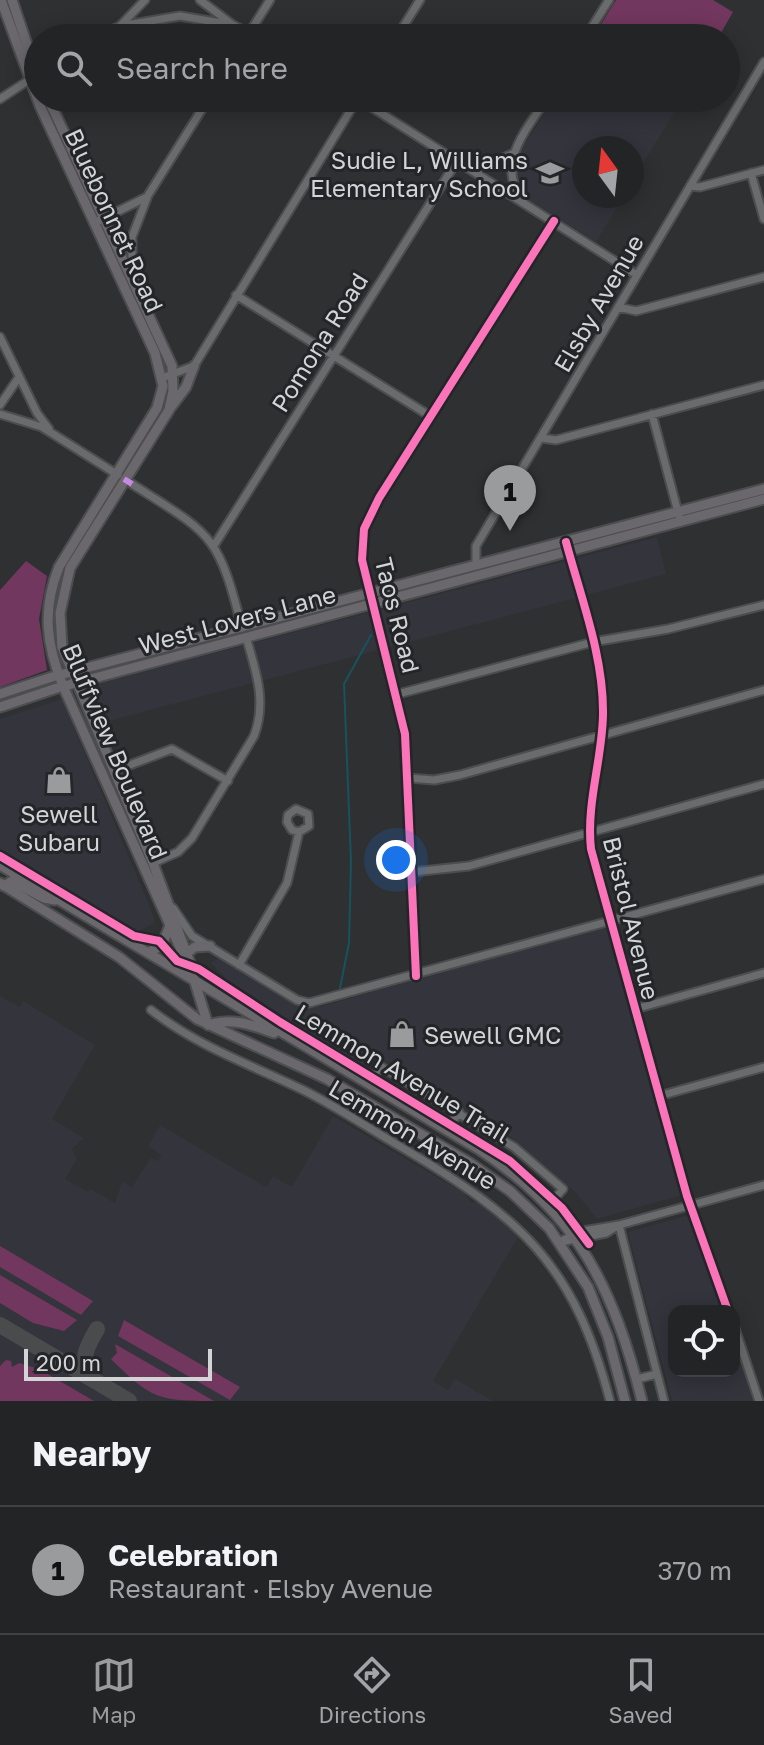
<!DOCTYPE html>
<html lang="en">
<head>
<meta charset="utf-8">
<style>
  :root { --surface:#232425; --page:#2f3032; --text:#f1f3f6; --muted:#a3a4a7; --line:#404142; --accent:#9a9b9c }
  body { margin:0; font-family:"Golos Text",sans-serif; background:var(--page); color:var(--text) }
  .controls { position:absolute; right:24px; bottom:24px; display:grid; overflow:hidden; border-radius:16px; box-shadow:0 4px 20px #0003 }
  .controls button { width:72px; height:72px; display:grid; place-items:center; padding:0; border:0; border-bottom:2px solid var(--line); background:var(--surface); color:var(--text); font:40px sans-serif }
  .compass { position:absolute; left:572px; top:136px; width:72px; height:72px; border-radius:50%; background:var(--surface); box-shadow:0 4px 20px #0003; rotate:345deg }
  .scale { position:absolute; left:24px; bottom:20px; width:188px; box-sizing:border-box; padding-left:8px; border:4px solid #d3d4d6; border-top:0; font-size:22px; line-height:28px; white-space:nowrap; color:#d3d4d6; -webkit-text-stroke:6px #242528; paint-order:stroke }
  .you { position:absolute; left:396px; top:860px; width:28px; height:28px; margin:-20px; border:6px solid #fff; border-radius:50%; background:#1a73e8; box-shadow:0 0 0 12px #1a73e833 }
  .badge { display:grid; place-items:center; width:52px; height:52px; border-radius:50%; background:var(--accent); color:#111; font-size:26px; font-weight:700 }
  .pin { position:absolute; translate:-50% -66px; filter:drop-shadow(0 2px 4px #0008) }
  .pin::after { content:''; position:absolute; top:42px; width:28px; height:24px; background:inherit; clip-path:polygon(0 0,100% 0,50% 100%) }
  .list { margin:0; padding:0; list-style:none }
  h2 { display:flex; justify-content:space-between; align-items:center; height:104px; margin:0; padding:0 32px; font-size:34px }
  h2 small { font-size:26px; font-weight:400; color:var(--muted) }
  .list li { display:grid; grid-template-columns:52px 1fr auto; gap:24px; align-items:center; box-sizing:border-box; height:128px; padding:0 32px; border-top:2px solid var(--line) }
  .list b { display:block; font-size:30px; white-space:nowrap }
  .list p { margin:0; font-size:26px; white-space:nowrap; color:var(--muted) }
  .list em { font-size:26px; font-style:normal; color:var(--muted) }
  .icon { flex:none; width:44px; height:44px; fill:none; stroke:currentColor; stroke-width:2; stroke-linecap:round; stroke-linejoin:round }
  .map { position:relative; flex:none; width:764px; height:1401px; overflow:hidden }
  .search { position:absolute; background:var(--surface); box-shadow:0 4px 20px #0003; left:24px; right:24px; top:24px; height:88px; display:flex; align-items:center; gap:20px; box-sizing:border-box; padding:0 28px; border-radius:44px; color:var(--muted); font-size:30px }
  .sheet { height:232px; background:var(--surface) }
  nav { display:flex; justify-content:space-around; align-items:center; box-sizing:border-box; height:112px; border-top:2px solid var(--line); background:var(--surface); font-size:22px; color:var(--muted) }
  nav a { display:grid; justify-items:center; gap:4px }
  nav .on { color:var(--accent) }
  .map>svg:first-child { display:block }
</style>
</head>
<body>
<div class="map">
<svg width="764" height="1401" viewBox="0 0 764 1401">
  <rect width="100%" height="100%" fill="#2f3031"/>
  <path fill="#33343c" d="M554 98H683L632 182V148H584V196H624L596 242 527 199 516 179 517 156Z
    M657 537 666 574 101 723 86 691 89 686Z
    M62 699 152 912 155 923 139 931 127 930 0 855V719Z
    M602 927 607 929 682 1195 597 1219 576 1193 512 1138 376 1056 366 1072 252 1006 211 963 219 958 302 1006 319 1007Z
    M0 996 19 1007 23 1001 95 1045 52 1119 84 1138 72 1149 77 1159 65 1179 88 1192 90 1189 115 1203 122 1181 132 1187 151 1158 158 1161 161 1155 148 1146 160 1125 266 1187 273 1176 292 1187 333 1116 464 1193 472 1203 479 1200 518 1237 433 1381 448 1390 455 1379 493 1401H0Z
    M689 1215 725 1311H674V1371H734V1336L753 1401H672L628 1232Z"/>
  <path fill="#72375e" d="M616 0H713L733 12 718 38H602L595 34Z
    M26 561 47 576 39 619 47 670 0 687V590Z
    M0 1246 93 1301 81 1315 0 1267Z
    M0 1275 77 1320 64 1331 33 1323 0 1303Z
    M124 1320 240 1387 230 1400 118 1336Z
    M115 1344 214 1401C159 1401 151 1399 111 1359L117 1353Z
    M6 1360 11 1361 12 1367 19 1363 39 1369 94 1401H0V1366Z"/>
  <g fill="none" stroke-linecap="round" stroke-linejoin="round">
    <path stroke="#16535e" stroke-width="2" d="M340 988 349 943 351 862 344 684 371 635"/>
    <path stroke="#4a4b4c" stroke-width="16" d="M0 1325 129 1401
      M92 1379C79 1360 86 1348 97 1329"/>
    <g stroke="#4c4d4e" stroke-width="11">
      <path id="minor" d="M200 0 233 25 259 38
        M120 26 180 16 233 25
        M95 38 120 26 145 0
        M246 38 270 0
        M396 38 420 0
        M585 38 609 0
        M357 98 637 275
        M0 99 32 78
        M474 171 512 154
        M751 173 764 219
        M690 186 700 187 764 170
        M523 200C494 164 528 128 547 98
        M96 222 147 197 209 98
        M132 274V237L147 198
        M236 295 430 416
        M618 307 636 311 764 277
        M0 337 37 413 49 429
        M162 378 194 366 358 98
        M0 405 19 377
        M0 414 42 427 118 475
        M652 414 679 516
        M541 438 556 440 764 385
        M132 484C212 535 218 533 242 628
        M215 544 457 161
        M568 547C582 601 604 658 603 715 602 761 586 803 591 849L687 1196 728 1311
        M476 565V546L764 62
        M398 694 593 642 668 629 764 605
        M114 771 172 749 228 781
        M408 778 434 780 460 775 764 690
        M153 863 178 852 192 838 254 736C267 702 256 671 246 637
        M412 872 469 866 764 784
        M173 908 192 936 297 1000 309 1003 764 879
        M239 965 287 883 299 832 309 826 308 814 296 809 288 815 287 822 292 830 299 832
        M416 976 405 734 362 560 364 529 379 498 554 221
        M635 1009 764 973
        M151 1010C197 1046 249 1064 301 1089 336 1106 368 1128 401 1147 520 1217 574 1263 610 1401
        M370 1084 380 1066 514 1147 563 1189 549 1205
        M659 1096 764 1067
        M447 1131 459 1112
        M619 1225 664 1401
        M559 1242 583 1231 619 1225 764 1185
        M560 1242 606 1233 617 1226
        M734 1325 759 1401
        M637 1379 657 1374"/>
    </g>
    <g stroke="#4c4d4e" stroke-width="13">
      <path id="major" d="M1 0 40 106 155 353 163 386 157 408 59 567C42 609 46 644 63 686L194 979 208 1025
        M12 0 38 77
        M48 98 172 366 173 391 169 410 70 568 60 613 62 647 153 863 193 971
        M171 407 186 387 194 366
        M0 694 52 677 764 489
        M0 707 57 688 764 499
        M0 865 480 1150C579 1215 614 1290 642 1401
        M0 883 119 957 197 1019 327 1079 470 1163 510 1191 549 1228 588 1287 608 1337 625 1401
        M4 886 12 881 44 898 55 900
        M148 953 162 945 169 928
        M187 953 195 947 210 946
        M208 1025C232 1017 252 1025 274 1033"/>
    </g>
    <use href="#minor" stroke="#6a6b6c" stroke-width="7"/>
    <use href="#major" stroke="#6a676d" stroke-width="9"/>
    <path stroke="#c787e3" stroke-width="6" stroke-dasharray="12 6" stroke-linecap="butt" d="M124 479 132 484"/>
    <g stroke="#242528" stroke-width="13">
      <path id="cycleway" d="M566 542C581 598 604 657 603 715 602 761 586 803 591 849L687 1196 728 1311
        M0 856 134 936 159 941
        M159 941 177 961 199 969 280 1022 510 1161 562 1208 589 1244
        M416 976 405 734 362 560 364 529 379 498 554 221"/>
    </g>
    <use href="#cycleway" stroke="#fb73b8" stroke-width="8"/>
  </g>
  <defs>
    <g id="school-bare" transform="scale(2.16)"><path d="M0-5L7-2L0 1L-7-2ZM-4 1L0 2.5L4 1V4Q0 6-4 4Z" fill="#9a9b9c" stroke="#242528" stroke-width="2.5" paint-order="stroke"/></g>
    <g id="shop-bare" transform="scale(2.16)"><path d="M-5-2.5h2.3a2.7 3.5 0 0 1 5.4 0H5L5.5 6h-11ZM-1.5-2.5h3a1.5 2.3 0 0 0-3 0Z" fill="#9a9b9c" stroke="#242528" stroke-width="2.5" paint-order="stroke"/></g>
  </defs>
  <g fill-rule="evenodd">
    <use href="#school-bare" x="550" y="173"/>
    <use href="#shop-bare" x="59" y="780"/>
    <use href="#shop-bare" x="402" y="1034"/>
  </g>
  <g text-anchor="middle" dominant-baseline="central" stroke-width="6" stroke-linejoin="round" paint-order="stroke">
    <g font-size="24" fill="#d3d4d6" stroke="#242528" text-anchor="end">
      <text x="528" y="159">Sudie L, Williams<tspan x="528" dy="28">Elementary School</tspan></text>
      <text x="59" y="813" text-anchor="middle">Sewell<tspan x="59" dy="28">Subaru</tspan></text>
      <text x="424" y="1034" text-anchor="start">Sewell GMC</text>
    </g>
    <g font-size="24" fill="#d3d4d6" stroke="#242528">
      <text transform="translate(115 220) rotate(65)">Bluebonnet Road</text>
      <text transform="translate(598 303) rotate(-60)">Elsby Avenue</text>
      <text transform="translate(319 342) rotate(-58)">Pomona Road</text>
      <text transform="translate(398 615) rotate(76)">Taos Road</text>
      <text transform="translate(237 619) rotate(-15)">West Lovers Lane</text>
      <text transform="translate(116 751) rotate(67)">Bluffview Boulevard</text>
      <text transform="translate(632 918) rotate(76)">Bristol Avenue</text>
      <text transform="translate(403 1073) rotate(31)">Lemmon Avenue Trail</text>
      <text transform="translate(413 1134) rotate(31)">Lemmon Avenue</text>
    </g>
  </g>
</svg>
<div class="controls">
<button><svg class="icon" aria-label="locate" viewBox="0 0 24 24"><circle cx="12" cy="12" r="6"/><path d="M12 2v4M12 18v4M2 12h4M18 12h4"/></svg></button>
</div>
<svg class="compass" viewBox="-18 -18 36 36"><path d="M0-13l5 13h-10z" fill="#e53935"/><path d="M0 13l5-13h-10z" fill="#a3a4a7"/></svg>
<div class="scale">200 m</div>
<div class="you"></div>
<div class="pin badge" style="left:510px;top:531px">1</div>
<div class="search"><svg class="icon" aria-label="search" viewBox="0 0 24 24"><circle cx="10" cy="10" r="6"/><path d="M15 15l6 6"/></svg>Search here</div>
</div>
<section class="sheet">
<h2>Nearby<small></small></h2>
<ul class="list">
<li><span class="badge">1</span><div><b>Celebration</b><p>Restaurant · Elsby Avenue</p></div><em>370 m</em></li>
</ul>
</section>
<nav>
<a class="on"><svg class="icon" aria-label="map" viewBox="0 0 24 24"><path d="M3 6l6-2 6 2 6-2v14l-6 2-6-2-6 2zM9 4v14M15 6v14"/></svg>Map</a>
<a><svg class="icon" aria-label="directions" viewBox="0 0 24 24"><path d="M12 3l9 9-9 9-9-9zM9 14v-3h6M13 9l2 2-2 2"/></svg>Directions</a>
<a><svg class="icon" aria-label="saved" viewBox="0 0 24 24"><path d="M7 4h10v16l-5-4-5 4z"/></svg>Saved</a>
</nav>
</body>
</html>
